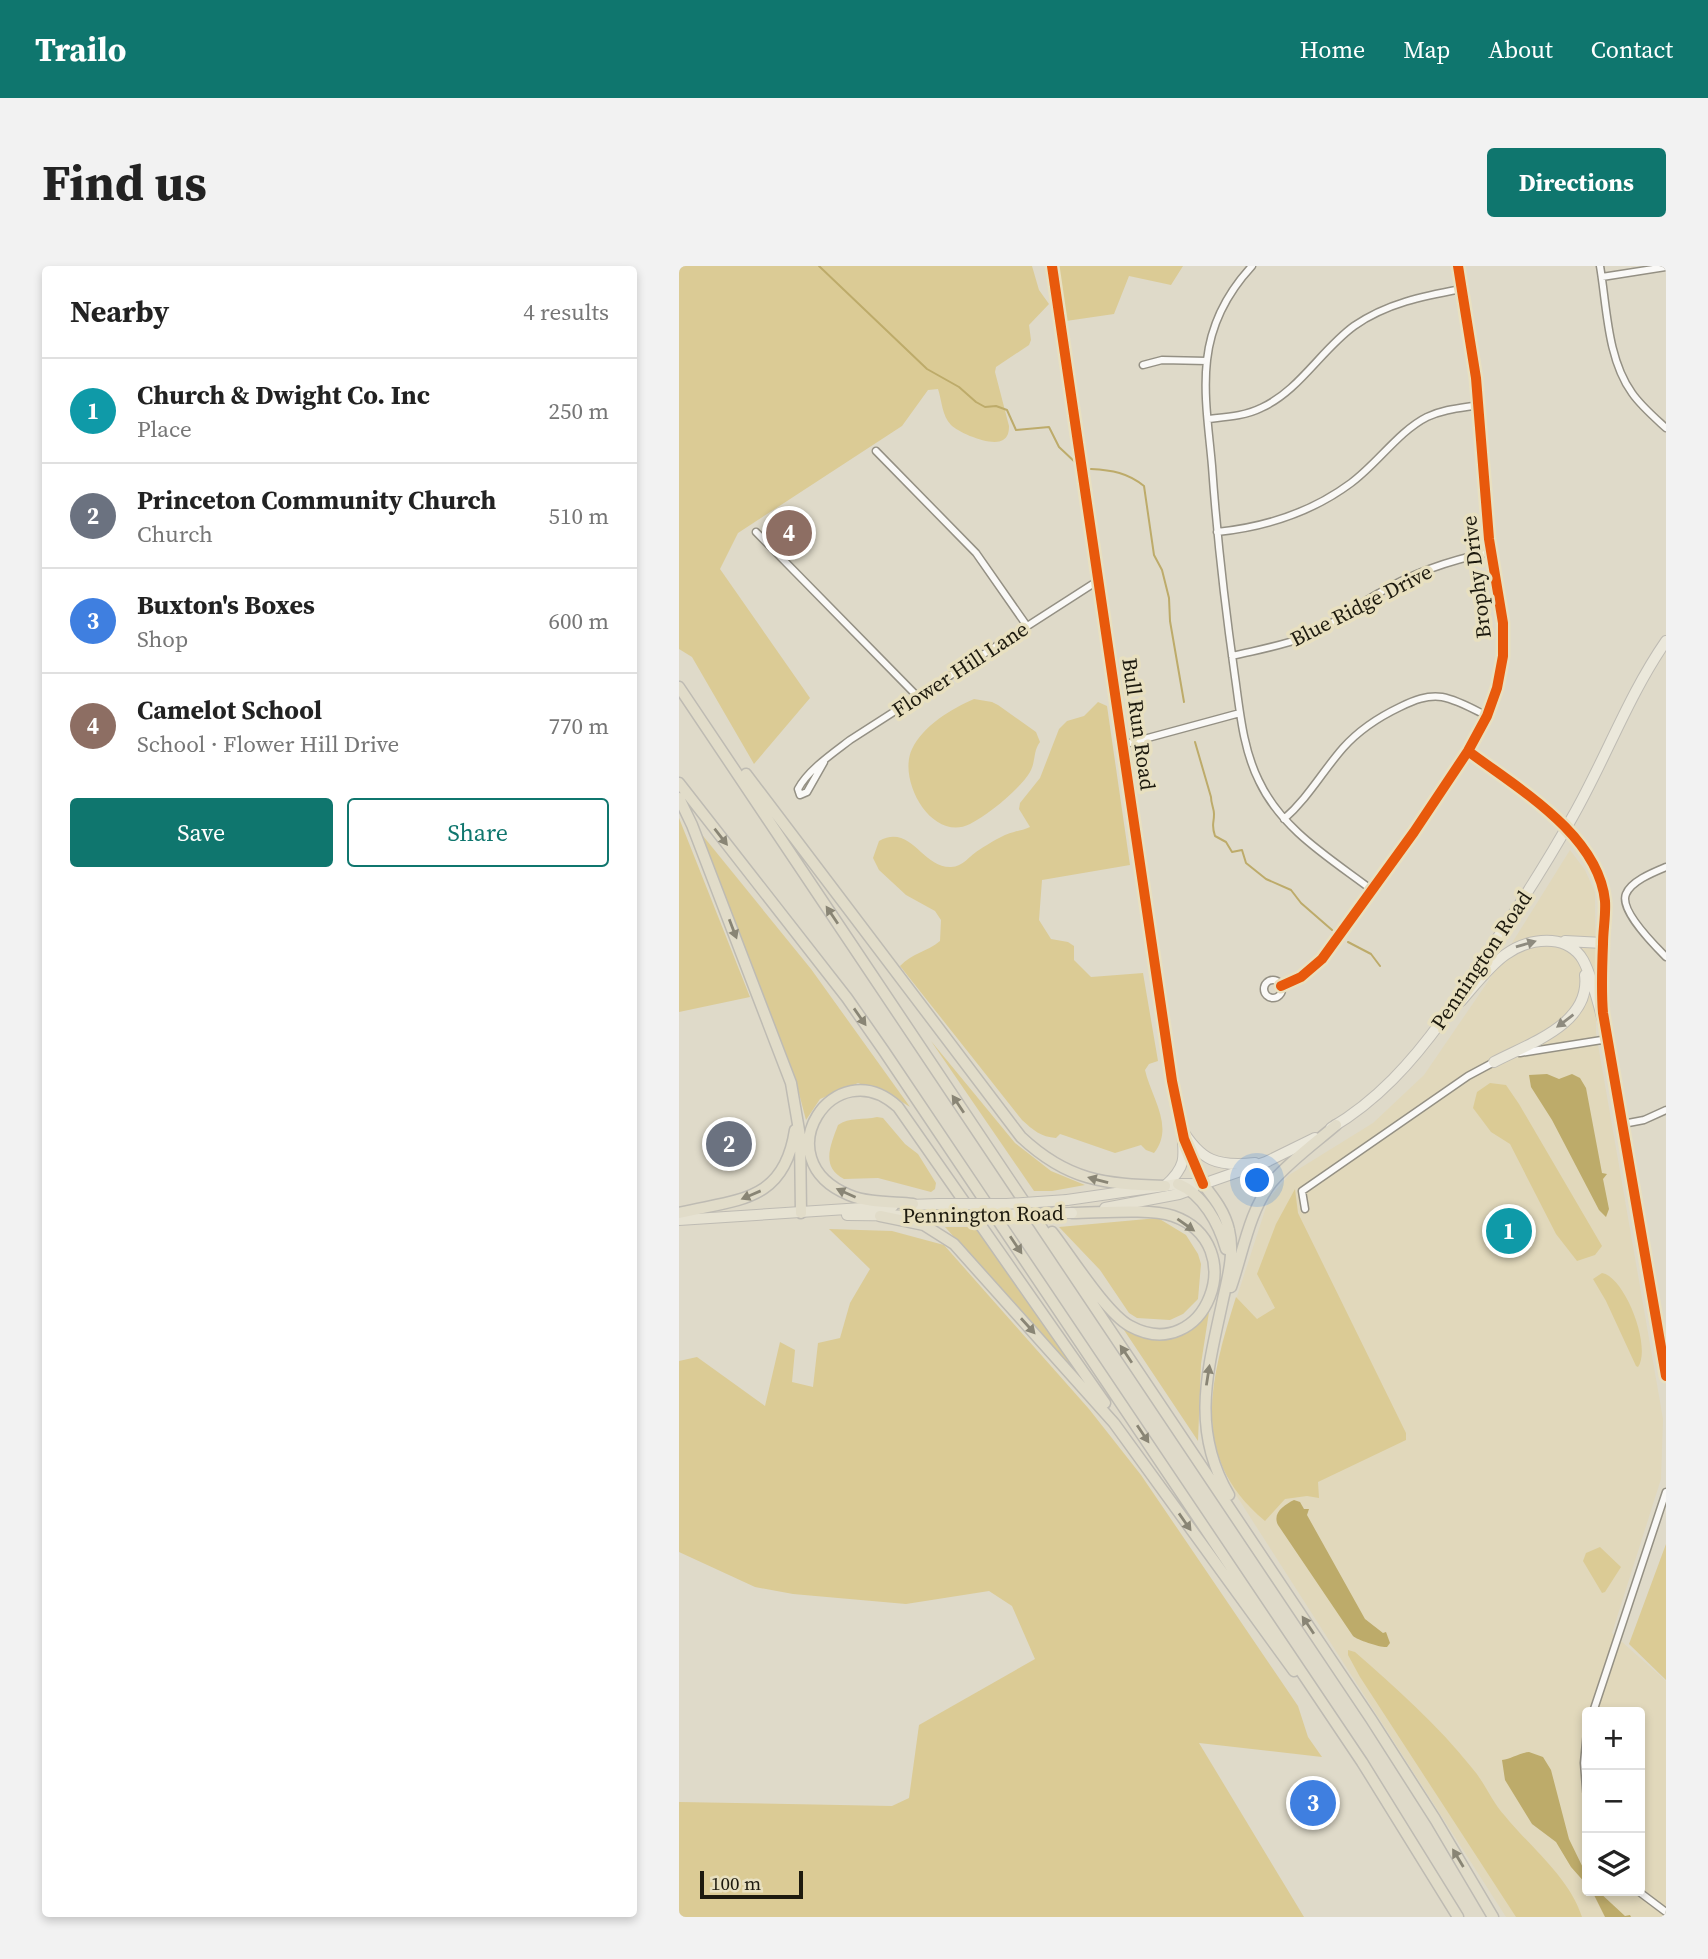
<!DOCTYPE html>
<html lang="en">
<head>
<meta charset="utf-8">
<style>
  :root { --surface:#fff; --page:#f2f2f2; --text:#222; --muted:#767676; --line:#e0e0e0; --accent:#0f766e }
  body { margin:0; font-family:"Source Serif 4",serif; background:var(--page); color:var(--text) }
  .controls { position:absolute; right:21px; bottom:21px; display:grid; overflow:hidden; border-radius:7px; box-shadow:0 4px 10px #0003 }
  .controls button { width:63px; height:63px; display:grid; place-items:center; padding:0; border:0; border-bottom:2px solid var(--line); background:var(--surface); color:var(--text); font:35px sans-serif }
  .scale { position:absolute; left:21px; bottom:18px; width:103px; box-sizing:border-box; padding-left:7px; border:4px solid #1d1a0e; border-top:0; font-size:19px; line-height:24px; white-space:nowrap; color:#1d1a0e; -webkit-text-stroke:5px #e8e0c0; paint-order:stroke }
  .you { position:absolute; left:579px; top:915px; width:24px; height:24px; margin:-18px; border:5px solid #fff; border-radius:50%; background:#1a73e8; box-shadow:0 0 0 10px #1a73e833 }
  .badge { display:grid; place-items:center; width:46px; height:46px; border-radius:50%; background:var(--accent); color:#fff; font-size:23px; font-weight:700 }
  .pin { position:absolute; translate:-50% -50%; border:4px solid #fff; box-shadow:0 2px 7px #0006 }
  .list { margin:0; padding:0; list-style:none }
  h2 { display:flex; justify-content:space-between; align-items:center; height:91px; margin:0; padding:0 28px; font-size:30px }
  h2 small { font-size:23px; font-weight:400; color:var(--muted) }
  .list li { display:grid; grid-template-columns:46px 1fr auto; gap:21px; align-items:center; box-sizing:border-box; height:105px; padding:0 28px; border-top:2px solid var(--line) }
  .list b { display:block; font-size:26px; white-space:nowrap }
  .list p { margin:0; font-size:23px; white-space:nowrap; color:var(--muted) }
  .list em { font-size:23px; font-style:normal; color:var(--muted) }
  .actions { display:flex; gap:14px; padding:21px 28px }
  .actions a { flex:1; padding:16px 0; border:2px solid var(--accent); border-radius:7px; text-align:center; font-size:24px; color:var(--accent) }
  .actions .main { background:var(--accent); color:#fff }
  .icon { flex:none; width:38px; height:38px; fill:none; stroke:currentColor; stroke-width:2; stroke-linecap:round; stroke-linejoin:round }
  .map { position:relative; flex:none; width:987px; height:1651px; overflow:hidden; border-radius:7px }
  header { display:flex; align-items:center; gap:42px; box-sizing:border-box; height:98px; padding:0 35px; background:var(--accent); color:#fff }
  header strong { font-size:33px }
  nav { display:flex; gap:38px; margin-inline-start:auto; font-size:24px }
  .intro { display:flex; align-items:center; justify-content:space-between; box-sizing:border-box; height:168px; padding:0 42px }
  h1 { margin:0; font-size:49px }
  .button { padding:18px 32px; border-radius:7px; background:var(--accent); color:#fff; font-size:24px; font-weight:700 }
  main { display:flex; gap:42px; padding:0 42px }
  aside { flex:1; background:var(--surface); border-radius:7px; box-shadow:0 4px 10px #0003 }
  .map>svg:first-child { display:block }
</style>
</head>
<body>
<header>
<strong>Trailo</strong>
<nav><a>Home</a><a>Map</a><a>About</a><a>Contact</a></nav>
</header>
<div class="intro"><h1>Find us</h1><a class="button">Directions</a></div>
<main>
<aside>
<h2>Nearby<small>4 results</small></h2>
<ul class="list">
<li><span class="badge" style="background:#0f9aa8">1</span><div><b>Church &amp; Dwight Co. Inc</b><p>Place</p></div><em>250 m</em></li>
<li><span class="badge" style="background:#6b7280">2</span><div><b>Princeton Community Church</b><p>Church</p></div><em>510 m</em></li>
<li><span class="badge" style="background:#3f7fe0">3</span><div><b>Buxton's Boxes</b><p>Shop</p></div><em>600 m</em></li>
<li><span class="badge" style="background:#8d6e63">4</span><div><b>Camelot School</b><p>School · Flower Hill Drive</p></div><em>770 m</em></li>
</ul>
<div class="actions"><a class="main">Save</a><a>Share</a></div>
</aside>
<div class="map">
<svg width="987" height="1651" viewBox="0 0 987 1651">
  <rect width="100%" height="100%" fill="#dfdac9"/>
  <path fill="#e1d8bb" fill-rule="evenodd" d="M891 584 906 604 916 626 917 767 984 1153 982 1213 933 1367 987 1415V1651H827L550 1218 542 1080 590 932 610 909 694 857 745 809 810 714ZM908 1446H961V1625H908Z"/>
  <path fill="#dbcb95" d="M0 0H353L360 24 370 38 350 59 352 74 350 79 317 101 316 106 330 160C330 166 329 171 324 174 313 181 280 167 272 159 263 150 263 135 259 123L249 124 223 160 59 267 41 303 131 432 75 498 13 391 0 383Z
    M379 0H504L492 19 450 10 435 48 387 55Z
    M295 433 313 436 319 439 357 466 361 476C354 485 357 495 351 506 341 523 309 549 291 558 253 577 218 514 233 483 245 459 272 443 295 433Z
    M419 436 428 440 451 599 363 614 360 654 372 673 389 676 395 680V694L412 711 464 707 479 795 470 798 466 804C472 831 496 861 475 887L467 884 462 879 436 887 387 870 381 868 377 872C362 871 354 864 343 854L221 700C233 687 248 686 261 675L262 654 256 645 227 629 200 604 194 592 200 575C232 557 243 602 272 601 284 601 291 589 300 584 311 577 323 569 335 566 341 564 345 564 351 561L340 543 341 537 361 512 380 463 388 455 405 450Z
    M0 552 71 731 0 746Z
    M20 565 132 703 231 841 217 832 179 817 141 833 127 854 116 812Z
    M252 775 336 877 372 905 406 919 373 925H355Z
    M811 817 827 819 840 838 923 980 916 989 898 995 877 968 831 878 812 866 794 842 798 826Z
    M198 851 204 852 226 878 239 888 257 917 256 923 252 926 199 912 165 913C141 901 152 878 159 859 170 851 185 854 198 851Z
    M616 923 619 947 727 1167V1174L639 1216 640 1232 628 1230 606 1233 586 1255C509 1191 531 1115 557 1031L578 1053 596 1042 578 1008 597 958Z
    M479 952 507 969 519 988 522 998 519 1033 504 1048 491 1054 458 1052 450 1047 421 1004 380 961Z
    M266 961H297L403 1112Z
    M150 963 213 965 265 979 410 1143 462 1209 619 1440 629 1471 643 1491 520 1477 625 1651H0V1536L213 1540 230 1532 240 1459 356 1393 333 1340 310 1325 227 1338 114 1328 76 1321 0 1286V1095L18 1091 86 1140 101 1076 116 1084 113 1116 134 1121 139 1077 161 1072 171 1037 191 1003Z
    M923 1007C946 1011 973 1081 959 1101L957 1100 927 1035 914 1013Z
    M530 1046 522 1098 519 1175 445 1064 476 1072 501 1070Z
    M987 1278V1414L950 1378Z
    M921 1281 942 1301 926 1326 923 1327 904 1295 907 1287Z
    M669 1384 676 1386C717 1422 759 1459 793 1502 806 1517 813 1536 826 1550 852 1582 890 1611 903 1651H837L681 1411 669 1389Z"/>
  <path fill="#bdab6a" d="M868 808 880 813 893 808 901 812 907 822 923 907 928 908 924 913 930 943 927 951 920 944 873 854 852 821 850 809Z
    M615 1234 621 1236 625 1243H630L628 1249 686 1353 704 1367 707 1366 711 1377 708 1381C703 1382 678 1374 674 1370L599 1259C593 1247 605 1239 615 1234Z
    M850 1486 864 1491 872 1504 890 1573 908 1610V1619L892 1601 877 1576 853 1558 826 1514 823 1494C832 1493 840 1487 850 1486Z
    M913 1625H919L946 1650 951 1649 952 1651H926Z"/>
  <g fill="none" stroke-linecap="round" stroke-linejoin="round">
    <path stroke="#bdab6a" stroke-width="2" d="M140 0 248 103 280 121 297 136 306 141 317 140 328 144 337 164 370 161 380 181 397 197
      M412 203C433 204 449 207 465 220L475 289 483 304 490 332 491 355 505 436
      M516 476 532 531C532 538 535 542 535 548 535 559 532 558 536 570L547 576 553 586 563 584 567 597 587 613 612 624 622 637 653 664
      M669 676 692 688 701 700"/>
    <g stroke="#949084" stroke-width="9">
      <path id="minor" d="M573 0C549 26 532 58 528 94 524 129 530 165 533 200 538 271 546 341 556 411 561 446 564 483 580 515 603 564 651 592 693 624
        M921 0C928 41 928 92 953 127 962 140 975 151 987 162
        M923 11 987 1
        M464 99 483 94 528 95
        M529 153C547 151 566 150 582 142 620 125 642 84 675 60 708 37 745 30 782 23
        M197 185 297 287 348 360
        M77 266 238 430
        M538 266C586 261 633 246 672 217 698 198 720 165 748 151 765 143 782 142 800 139
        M553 390C578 384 602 380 626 371 653 360 675 341 700 327 735 306 772 294 811 286
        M443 479 561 447
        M789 485C839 522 920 568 926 637 928 671 920 705 924 739
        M145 496 128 526 121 529 119 523C129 504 154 487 171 474L420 314
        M605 553C629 532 643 506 664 482 680 464 700 451 721 441 735 434 748 429 763 431 779 434 794 443 808 450
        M987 601C975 606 952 615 947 628 940 644 976 680 987 691
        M585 723a9 9 0 1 1 18 0a9 9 0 1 1-18 0Z
        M602 720 622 711 643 693 735 566 789 485 808 450 818 422 824 390V357L810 273 797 112 779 0
        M928 771 987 1110
        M841 787 929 773
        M944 858 965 854 987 844
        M626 943 623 925 789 810 817 795
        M914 1446 987 1226
        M908 1466 905 1497 908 1534
        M959 1625 987 1646"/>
    </g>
    <g stroke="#949084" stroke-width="10">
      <path id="tertiary" d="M373 0 493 815 503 864
        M507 879 524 918"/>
    </g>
    <g stroke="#bebbb3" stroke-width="12">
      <path id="primary" d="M886 675 924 677
        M782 735C808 705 830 672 873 675 886 676 898 683 904 694 915 714 922 750 929 773
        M815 796C851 777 912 758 906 709
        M502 862C522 895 538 901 576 897
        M652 862C698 835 733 796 764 753 809 686 855 620 894 550 927 492 949 430 987 375
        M524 918 587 896 636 872
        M486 920C507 901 506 892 503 866"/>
    </g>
    <g stroke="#bebbb3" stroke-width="12">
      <path id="trunk" d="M388 934 499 918H524
        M229 939 260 938
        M426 942 500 928 514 923
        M168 949 266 950
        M0 954 214 940"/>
    </g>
    <g stroke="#bebbb3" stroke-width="13">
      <path id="motorway" d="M0 421 692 1453 756 1553 814 1651
        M67 508 342 871C389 915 425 918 486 920
        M0 517 168 732 205 785 683 1496 779 1651
        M0 532 13 559 112 817 121 870 122 947
        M499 918C524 928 540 958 547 983
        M524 918C535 932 546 946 550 964 556 988 548 1014 543 1038 528 1107 512 1164 550 1229
        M234 938C214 936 189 937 170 929 83 893 156 783 219 841L426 1137
        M0 947C58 933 105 937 116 864
        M201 950 245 959 275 978 435 1157 615 1405
        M373 966C391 989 427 1047 451 1060 526 1101 574 978 494 950 470 942 420 947 393 947
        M552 1021C564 987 570 945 593 916 611 895 636 877 657 859"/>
    </g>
    <use href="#minor" stroke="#faf9f7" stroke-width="6"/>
    <use href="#tertiary" stroke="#faf9f7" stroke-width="7"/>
    <use href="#primary" stroke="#ebe8db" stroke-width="10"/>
    <use href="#trunk" stroke="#e6e2d2" stroke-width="10"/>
    <use href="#motorway" stroke="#e1dcc9" stroke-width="10"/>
    <g stroke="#bebbb3" stroke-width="12" stroke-linecap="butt">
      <path id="trunk-bridge" d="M260 938H328L388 934
        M266 950 393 947"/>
    </g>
    <use href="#trunk-bridge" stroke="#e6e2d2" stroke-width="10"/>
    <g stroke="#e8e0c0" stroke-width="15">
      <path id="cycleway" d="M373 0 493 815 505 873 524 918
        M789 485C838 522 919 568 926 635 927 649 924 664 924 678 923 701 922 724 924 747L987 1110
        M602 720 622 711 643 693 735 566 789 485 808 450 818 422 824 390V357L810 273 797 112 779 0"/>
    </g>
    <use href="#cycleway" stroke="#e8590c" stroke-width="10"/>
  </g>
  <defs><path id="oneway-solid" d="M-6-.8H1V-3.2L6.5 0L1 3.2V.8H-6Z" transform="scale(1.75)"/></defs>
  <g fill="#898575">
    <use href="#oneway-solid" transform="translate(42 571) rotate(52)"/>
    <use href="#oneway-solid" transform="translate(153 649) rotate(-124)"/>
    <use href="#oneway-solid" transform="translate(54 663) rotate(69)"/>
    <use href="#oneway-solid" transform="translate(181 751) rotate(55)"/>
    <use href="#oneway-solid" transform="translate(279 838) rotate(-124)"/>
    <use href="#oneway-solid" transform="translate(419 914) rotate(-165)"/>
    <use href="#oneway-solid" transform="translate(167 927) rotate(-156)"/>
    <use href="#oneway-solid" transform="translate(72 929) rotate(157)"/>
    <use href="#oneway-solid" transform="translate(507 959) rotate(35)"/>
    <use href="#oneway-solid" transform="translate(337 979) rotate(56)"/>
    <use href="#oneway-solid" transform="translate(349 1060) rotate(48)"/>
    <use href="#oneway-solid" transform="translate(447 1088) rotate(-124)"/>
    <use href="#oneway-solid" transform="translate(529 1109) rotate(-81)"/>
    <use href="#oneway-solid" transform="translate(464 1168) rotate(56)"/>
    <use href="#oneway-solid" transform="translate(506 1256) rotate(55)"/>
    <use href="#oneway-solid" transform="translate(629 1359) rotate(-124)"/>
    <use href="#oneway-solid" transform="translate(779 1592) rotate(-121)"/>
  </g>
  <g fill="#8e8b7f">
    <use href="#oneway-solid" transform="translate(847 678) rotate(-16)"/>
    <use href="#oneway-solid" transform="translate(886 755) rotate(143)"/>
  </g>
  <g text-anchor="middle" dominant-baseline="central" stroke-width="7" stroke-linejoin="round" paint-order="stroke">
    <g font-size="21" fill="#1d1a0e" stroke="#e8e0c0">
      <text transform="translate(797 311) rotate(-97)">Brophy Drive</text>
      <text transform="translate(682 339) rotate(-27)">Blue Ridge Drive</text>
      <text transform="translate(281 403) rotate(-33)">Flower Hill Lane</text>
      <text transform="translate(460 458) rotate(82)">Bull Run Road</text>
      <text transform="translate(802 694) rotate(-56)">Pennington Road</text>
      <text transform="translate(304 948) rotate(-1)">Pennington Road</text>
    </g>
  </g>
</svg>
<div class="controls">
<button>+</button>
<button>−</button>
<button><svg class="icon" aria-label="layers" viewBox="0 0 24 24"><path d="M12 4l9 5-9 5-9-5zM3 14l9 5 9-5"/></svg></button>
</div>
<div class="scale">100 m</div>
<div class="you"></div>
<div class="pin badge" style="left:830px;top:965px;background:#0f9aa8">1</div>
<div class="pin badge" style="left:50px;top:878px;background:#6b7280">2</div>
<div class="pin badge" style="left:634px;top:1537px;background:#3f7fe0">3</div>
<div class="pin badge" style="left:110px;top:267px;background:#8d6e63">4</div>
</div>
</main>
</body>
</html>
